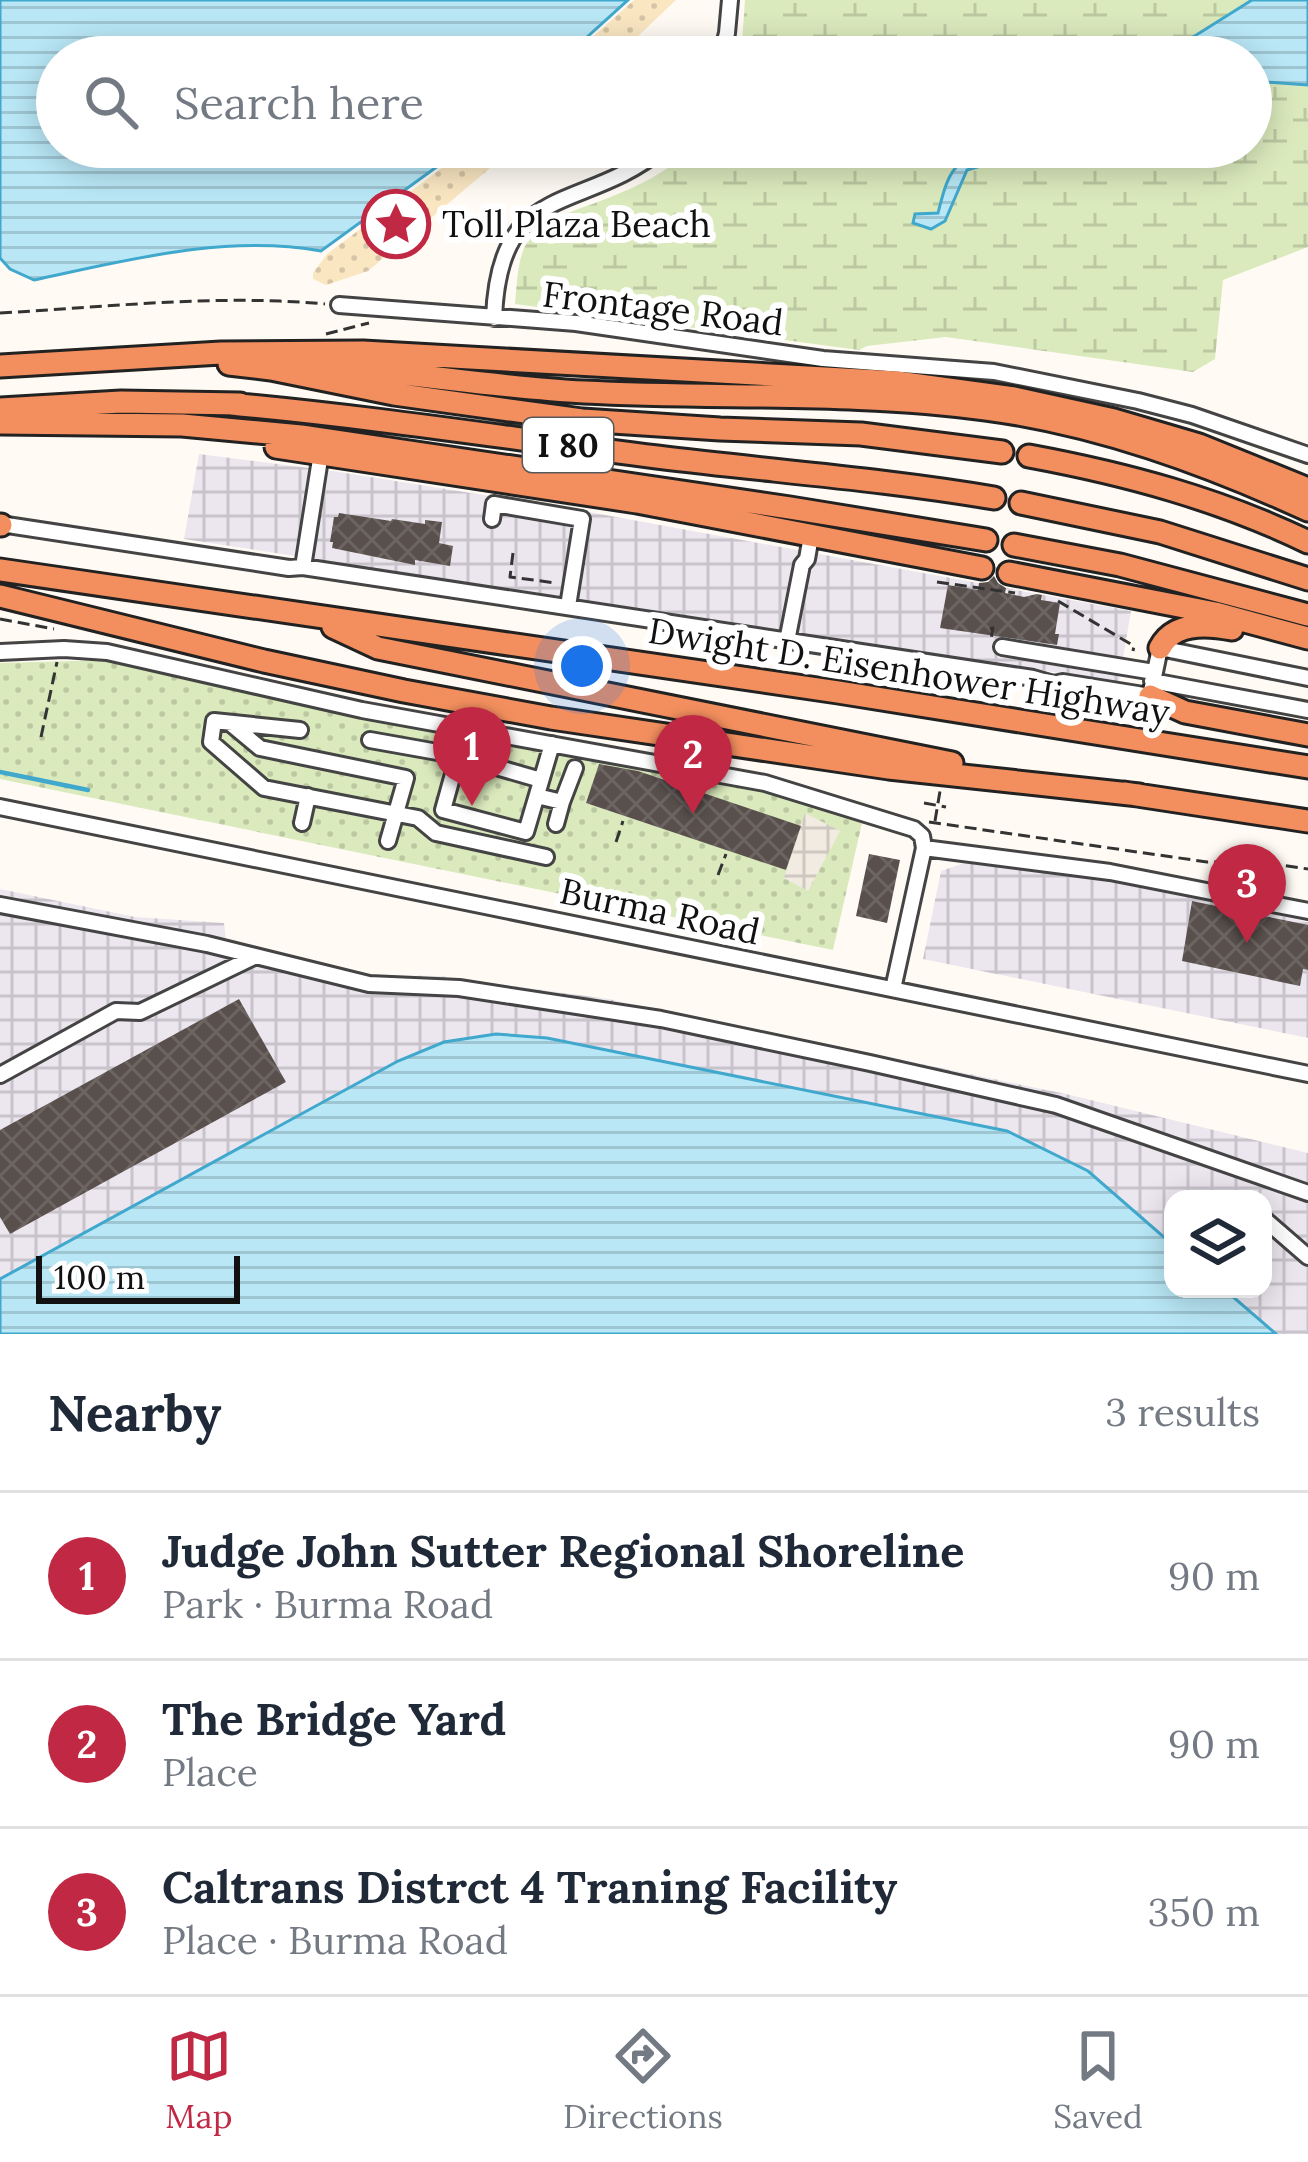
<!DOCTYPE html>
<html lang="en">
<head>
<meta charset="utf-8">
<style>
  :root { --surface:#fff; --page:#f6f6f7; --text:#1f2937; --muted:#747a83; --line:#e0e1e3; --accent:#c12844 }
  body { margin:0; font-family:Lora,serif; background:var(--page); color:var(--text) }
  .controls { position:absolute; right:36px; bottom:36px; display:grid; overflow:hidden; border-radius:24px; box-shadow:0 6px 30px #0003 }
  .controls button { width:108px; height:108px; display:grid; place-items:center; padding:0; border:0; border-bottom:3px solid var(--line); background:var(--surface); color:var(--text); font:60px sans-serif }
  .scale { position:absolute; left:36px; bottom:30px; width:204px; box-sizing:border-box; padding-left:12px; border:6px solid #111; border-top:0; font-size:33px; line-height:42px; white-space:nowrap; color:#111; -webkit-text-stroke:9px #fff; paint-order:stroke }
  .you { position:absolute; left:582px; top:666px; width:42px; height:42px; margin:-30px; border:9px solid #fff; border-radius:50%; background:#1a73e8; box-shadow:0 0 0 18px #1a73e833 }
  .badge { display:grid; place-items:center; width:78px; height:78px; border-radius:50%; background:var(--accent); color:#fff; font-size:39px; font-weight:700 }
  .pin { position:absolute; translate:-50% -99px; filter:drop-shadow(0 3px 6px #0008) }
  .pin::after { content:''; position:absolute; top:63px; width:42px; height:36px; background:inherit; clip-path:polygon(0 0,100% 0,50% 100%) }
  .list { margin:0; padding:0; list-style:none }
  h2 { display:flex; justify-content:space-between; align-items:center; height:156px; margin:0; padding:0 48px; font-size:51px }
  h2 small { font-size:39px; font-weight:400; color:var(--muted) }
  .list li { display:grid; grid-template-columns:78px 1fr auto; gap:36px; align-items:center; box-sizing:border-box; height:168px; padding:0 48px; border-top:3px solid var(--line) }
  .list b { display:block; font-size:45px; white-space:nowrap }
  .list p { margin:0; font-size:39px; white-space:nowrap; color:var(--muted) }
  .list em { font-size:39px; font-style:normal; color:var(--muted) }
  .icon { flex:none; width:66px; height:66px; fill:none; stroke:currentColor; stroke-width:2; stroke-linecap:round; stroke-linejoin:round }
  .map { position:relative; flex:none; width:1308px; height:1334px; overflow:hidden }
  .search { position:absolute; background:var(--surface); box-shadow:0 6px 30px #0003; left:36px; right:36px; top:36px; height:132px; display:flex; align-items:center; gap:30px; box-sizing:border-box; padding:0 42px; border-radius:66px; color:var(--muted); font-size:45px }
  .sheet { height:660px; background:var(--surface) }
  nav { display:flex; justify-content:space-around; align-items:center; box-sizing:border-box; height:168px; border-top:3px solid var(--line); background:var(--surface); font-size:33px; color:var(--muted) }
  nav a { display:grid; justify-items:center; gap:6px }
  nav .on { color:var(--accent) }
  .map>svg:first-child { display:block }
</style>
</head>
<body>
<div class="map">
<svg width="1308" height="1334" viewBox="0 0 1308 1334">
  <defs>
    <pattern id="industrial-grid" width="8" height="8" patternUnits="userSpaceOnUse" patternTransform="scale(3)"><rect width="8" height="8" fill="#ece6ef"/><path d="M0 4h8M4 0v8" fill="none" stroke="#c9c4cc"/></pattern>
    <pattern id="green-dots" width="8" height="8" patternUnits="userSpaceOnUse" patternTransform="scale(3)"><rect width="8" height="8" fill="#dbeabd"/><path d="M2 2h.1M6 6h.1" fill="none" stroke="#bbc8a1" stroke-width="1.8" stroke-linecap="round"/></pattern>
    <pattern id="wetland-marsh" width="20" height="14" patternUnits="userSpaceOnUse" patternTransform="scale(3)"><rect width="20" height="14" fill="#dbeabd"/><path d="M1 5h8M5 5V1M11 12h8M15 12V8" fill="none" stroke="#bbc8a1"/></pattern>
    <pattern id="sand-dots" width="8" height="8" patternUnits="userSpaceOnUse" patternTransform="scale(3)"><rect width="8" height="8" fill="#fae6c1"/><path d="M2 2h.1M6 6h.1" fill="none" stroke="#d5c4a5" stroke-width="1.8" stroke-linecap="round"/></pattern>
    <pattern id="plaza-grid" width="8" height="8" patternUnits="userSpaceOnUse" patternTransform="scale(3)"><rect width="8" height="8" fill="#f1ebe2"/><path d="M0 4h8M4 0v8" fill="none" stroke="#cec8c1"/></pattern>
    <pattern id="water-rules" width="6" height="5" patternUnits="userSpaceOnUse" patternTransform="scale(3)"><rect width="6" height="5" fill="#b9e7f6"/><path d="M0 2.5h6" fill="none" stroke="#9ec5d2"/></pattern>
    <pattern id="building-cross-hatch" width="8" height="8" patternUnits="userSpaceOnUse" patternTransform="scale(3)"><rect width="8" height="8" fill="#59504d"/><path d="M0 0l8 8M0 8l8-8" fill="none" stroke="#6c6562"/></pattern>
  </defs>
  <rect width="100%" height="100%" fill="#fffbf4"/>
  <path fill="url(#industrial-grid)" d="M199 454 333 471 578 510 1131 611 1119 682 184 539Z
    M964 863H983L1121 882 1308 922V1038L923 959 941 871Z
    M0 889 135 917 224 923 226 940 372 975 440 976 608 999 1066 1094 1308 1153V1334H1276L1224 1289H1263V1199H1173V1245L1088 1171 0 1279Z"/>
  <path fill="url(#green-dots)" d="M106 660 457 737 575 753 765 789 862 823 833 950 0 779V663Z"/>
  <path fill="url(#wetland-marsh)" d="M745 0H1308L1134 57H741Z
    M1214 49 1308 69V247L1223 280 1215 359 1193 372 946 337 867 346 859 350 515 304C517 285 517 255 529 240 548 217 577 210 603 200 634 188 670 172 692 147H1251V57Z"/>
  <path fill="url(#sand-dots)" d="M634 0H676L616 57H570Z
    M470 147H515L368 271 326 285 313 279V273L327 254Z"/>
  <path fill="url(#plaza-grid)" d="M805 813 840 831 808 891 784 878Z"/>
  <path fill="url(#water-rules)" stroke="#40a8cd" stroke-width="3" d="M0 0H628L565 57H57V147H464L321 251C224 234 128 260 34 280L10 269 0 258Z
    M1252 0H1308V85L1251 81V57H1134L1190 39Z
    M986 147H1018L991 163 967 170 945 221 931 229 913 223 915 214 938 213C947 178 950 163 986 147Z
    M496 1034 547 1038 1007 1131 1088 1171 1173 1245V1289H1224L1276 1334H0V1279L398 1061 444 1042Z"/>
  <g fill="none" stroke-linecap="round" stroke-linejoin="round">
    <path stroke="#40a8cd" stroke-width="4.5" d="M0 772 88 790"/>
  </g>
  <path fill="url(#building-cross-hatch)" d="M339 513 391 521 392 519 425 524V520L442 522 439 543 453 546 450 566 415 560V565L332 548 333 542H330L334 517H338Z
    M994 576 998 583 1006 588 1005 593 1024 597 1037 594 1042 595 1041 600 1060 603 1055 634H1059L1057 645 940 628 948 585 978 590 979 583 988 582Z
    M599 764 638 771 801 826 786 870 586 803Z
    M869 854 900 860 887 923 856 916Z
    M1192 901 1308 925V970L1303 969 1300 986 1182 961Z
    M239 999 286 1082 10 1234 0 1217V1130Z"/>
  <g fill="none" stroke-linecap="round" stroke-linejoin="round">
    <g stroke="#444" stroke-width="20">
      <path id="minor" d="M721 57 727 33 730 0
        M339 305 576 323 823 359 994 372 1138 401 1192 415 1308 455
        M494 318C499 177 583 215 664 147
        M492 519 494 504 582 519 568 606
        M0 524 289 568 303 567 1033 678 1054 684 1063 682 1150 696 1160 648 1308 678
        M303 567 321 453
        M787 641 802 565 807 559 811 536
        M1002 647 1154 672
        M0 652 64 649 107 652 362 710 765 783 914 829 922 836 924 848 893 989
        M1152 681 1308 710
        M230 723 260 748 406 778 388 841
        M300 730 214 721 211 742 264 788 418 818 436 833 546 857
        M370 740 443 753
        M541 780 458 756 443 810 526 832 552 744
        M537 796 562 802 575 768
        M0 807 1308 1074
        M302 823 308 796
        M556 824 562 802
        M924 848 1110 872 1308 911
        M0 905 207 944 369 984 459 988 661 1019 870 1063 1056 1105 1308 1193
        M0 1075 116 1011 140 1012 256 956
        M1263 1218 1308 1257"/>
    </g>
    <g stroke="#222" stroke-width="27">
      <path id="highway" d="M229 364 271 369 394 394 582 420 720 429 861 434 1002 452
        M283 365C384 367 483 387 584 392 717 399 853 391 986 409 1098 424 1205 463 1308 510
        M0 366 221 353 363 352 897 382 1014 398 1114 420 1199 445 1308 489
        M230 404C373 417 515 439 657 457 770 471 882 479 994 498
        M0 409 121 402 240 404
        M0 423 182 425 301 436 790 508 986 540
        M276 447 637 502 982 568
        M1029 456C1126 474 1219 499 1308 542
        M1021 503 1160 532 1308 579
        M0 525H1
        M1014 545 1120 565 1308 615
        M0 570 838 692 1308 767
        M1009 573 1215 613 1308 638
        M0 596 264 661 404 691 551 718 889 768 1139 795
        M333 627 378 648 952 763
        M1160 648C1173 622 1207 624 1232 629
        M1150 696 1185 712 1308 735
        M1124 793 1308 821"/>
    </g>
    <path stroke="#333" stroke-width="3" stroke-dasharray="12 6" stroke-linecap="butt" d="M0 313C108 307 217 294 325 304
      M326 334 369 323
      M513 553 510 577 556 583
      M937 582 1015 593
      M1058 601 1134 646 1133 651
      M0 619 54 629
      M990 629 993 628 991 639
      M41 737 57 662
      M924 803 946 807
      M935 821 940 791
      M929 822 1207 862H1260L1308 869
      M616 842 623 821
      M718 875 726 854"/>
    <use href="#minor" stroke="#fff" stroke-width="14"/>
    <use href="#highway" stroke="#f38f5e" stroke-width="21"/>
  </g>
  <defs>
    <g id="sight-ring" transform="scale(3.45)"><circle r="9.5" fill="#fff" stroke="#c12844" stroke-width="1.5"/><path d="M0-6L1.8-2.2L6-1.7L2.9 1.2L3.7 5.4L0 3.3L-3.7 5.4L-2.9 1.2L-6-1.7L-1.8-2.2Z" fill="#c12844"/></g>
  </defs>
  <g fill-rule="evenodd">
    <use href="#sight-ring" x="396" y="224"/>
  </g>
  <g text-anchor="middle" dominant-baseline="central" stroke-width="12" stroke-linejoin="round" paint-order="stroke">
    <rect fill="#fff" stroke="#585858" stroke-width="3" x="523" y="418" width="90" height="54" rx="9"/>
    <g font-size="33" font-weight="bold" fill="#111">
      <text x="568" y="445">I 80</text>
    </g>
    <g font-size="36" fill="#111" stroke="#fff" text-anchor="start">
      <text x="442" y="224">Toll Plaza Beach</text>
    </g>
    <g font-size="36" fill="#111" stroke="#fff">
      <text transform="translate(663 308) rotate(7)">Frontage Road</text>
      <text transform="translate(909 671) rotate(9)">Dwight D. Eisenhower Highway</text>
      <text transform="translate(660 911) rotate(12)">Burma Road</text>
    </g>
  </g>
</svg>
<div class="controls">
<button><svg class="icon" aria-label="layers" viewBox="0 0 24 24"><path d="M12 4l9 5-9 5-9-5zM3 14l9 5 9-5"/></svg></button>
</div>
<div class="scale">100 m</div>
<div class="you"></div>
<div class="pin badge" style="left:472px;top:806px">1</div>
<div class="pin badge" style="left:693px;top:814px">2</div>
<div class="pin badge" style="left:1247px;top:943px">3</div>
<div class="search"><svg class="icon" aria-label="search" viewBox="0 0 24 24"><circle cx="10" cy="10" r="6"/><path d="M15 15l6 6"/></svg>Search here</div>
</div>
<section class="sheet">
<h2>Nearby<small>3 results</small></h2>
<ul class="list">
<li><span class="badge">1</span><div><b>Judge John Sutter Regional Shoreline</b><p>Park · Burma Road</p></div><em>90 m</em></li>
<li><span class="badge">2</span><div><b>The Bridge Yard</b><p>Place</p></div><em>90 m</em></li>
<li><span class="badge">3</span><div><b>Caltrans Distrct 4 Traning Facility</b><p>Place · Burma Road</p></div><em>350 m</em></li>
</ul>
</section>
<nav>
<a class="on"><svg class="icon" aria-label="map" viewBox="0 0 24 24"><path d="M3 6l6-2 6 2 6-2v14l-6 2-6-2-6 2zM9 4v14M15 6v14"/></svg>Map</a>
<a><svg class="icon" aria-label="directions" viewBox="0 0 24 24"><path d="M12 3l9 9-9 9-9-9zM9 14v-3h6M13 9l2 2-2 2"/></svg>Directions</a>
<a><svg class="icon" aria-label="saved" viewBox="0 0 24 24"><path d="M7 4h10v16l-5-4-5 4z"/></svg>Saved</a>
</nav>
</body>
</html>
